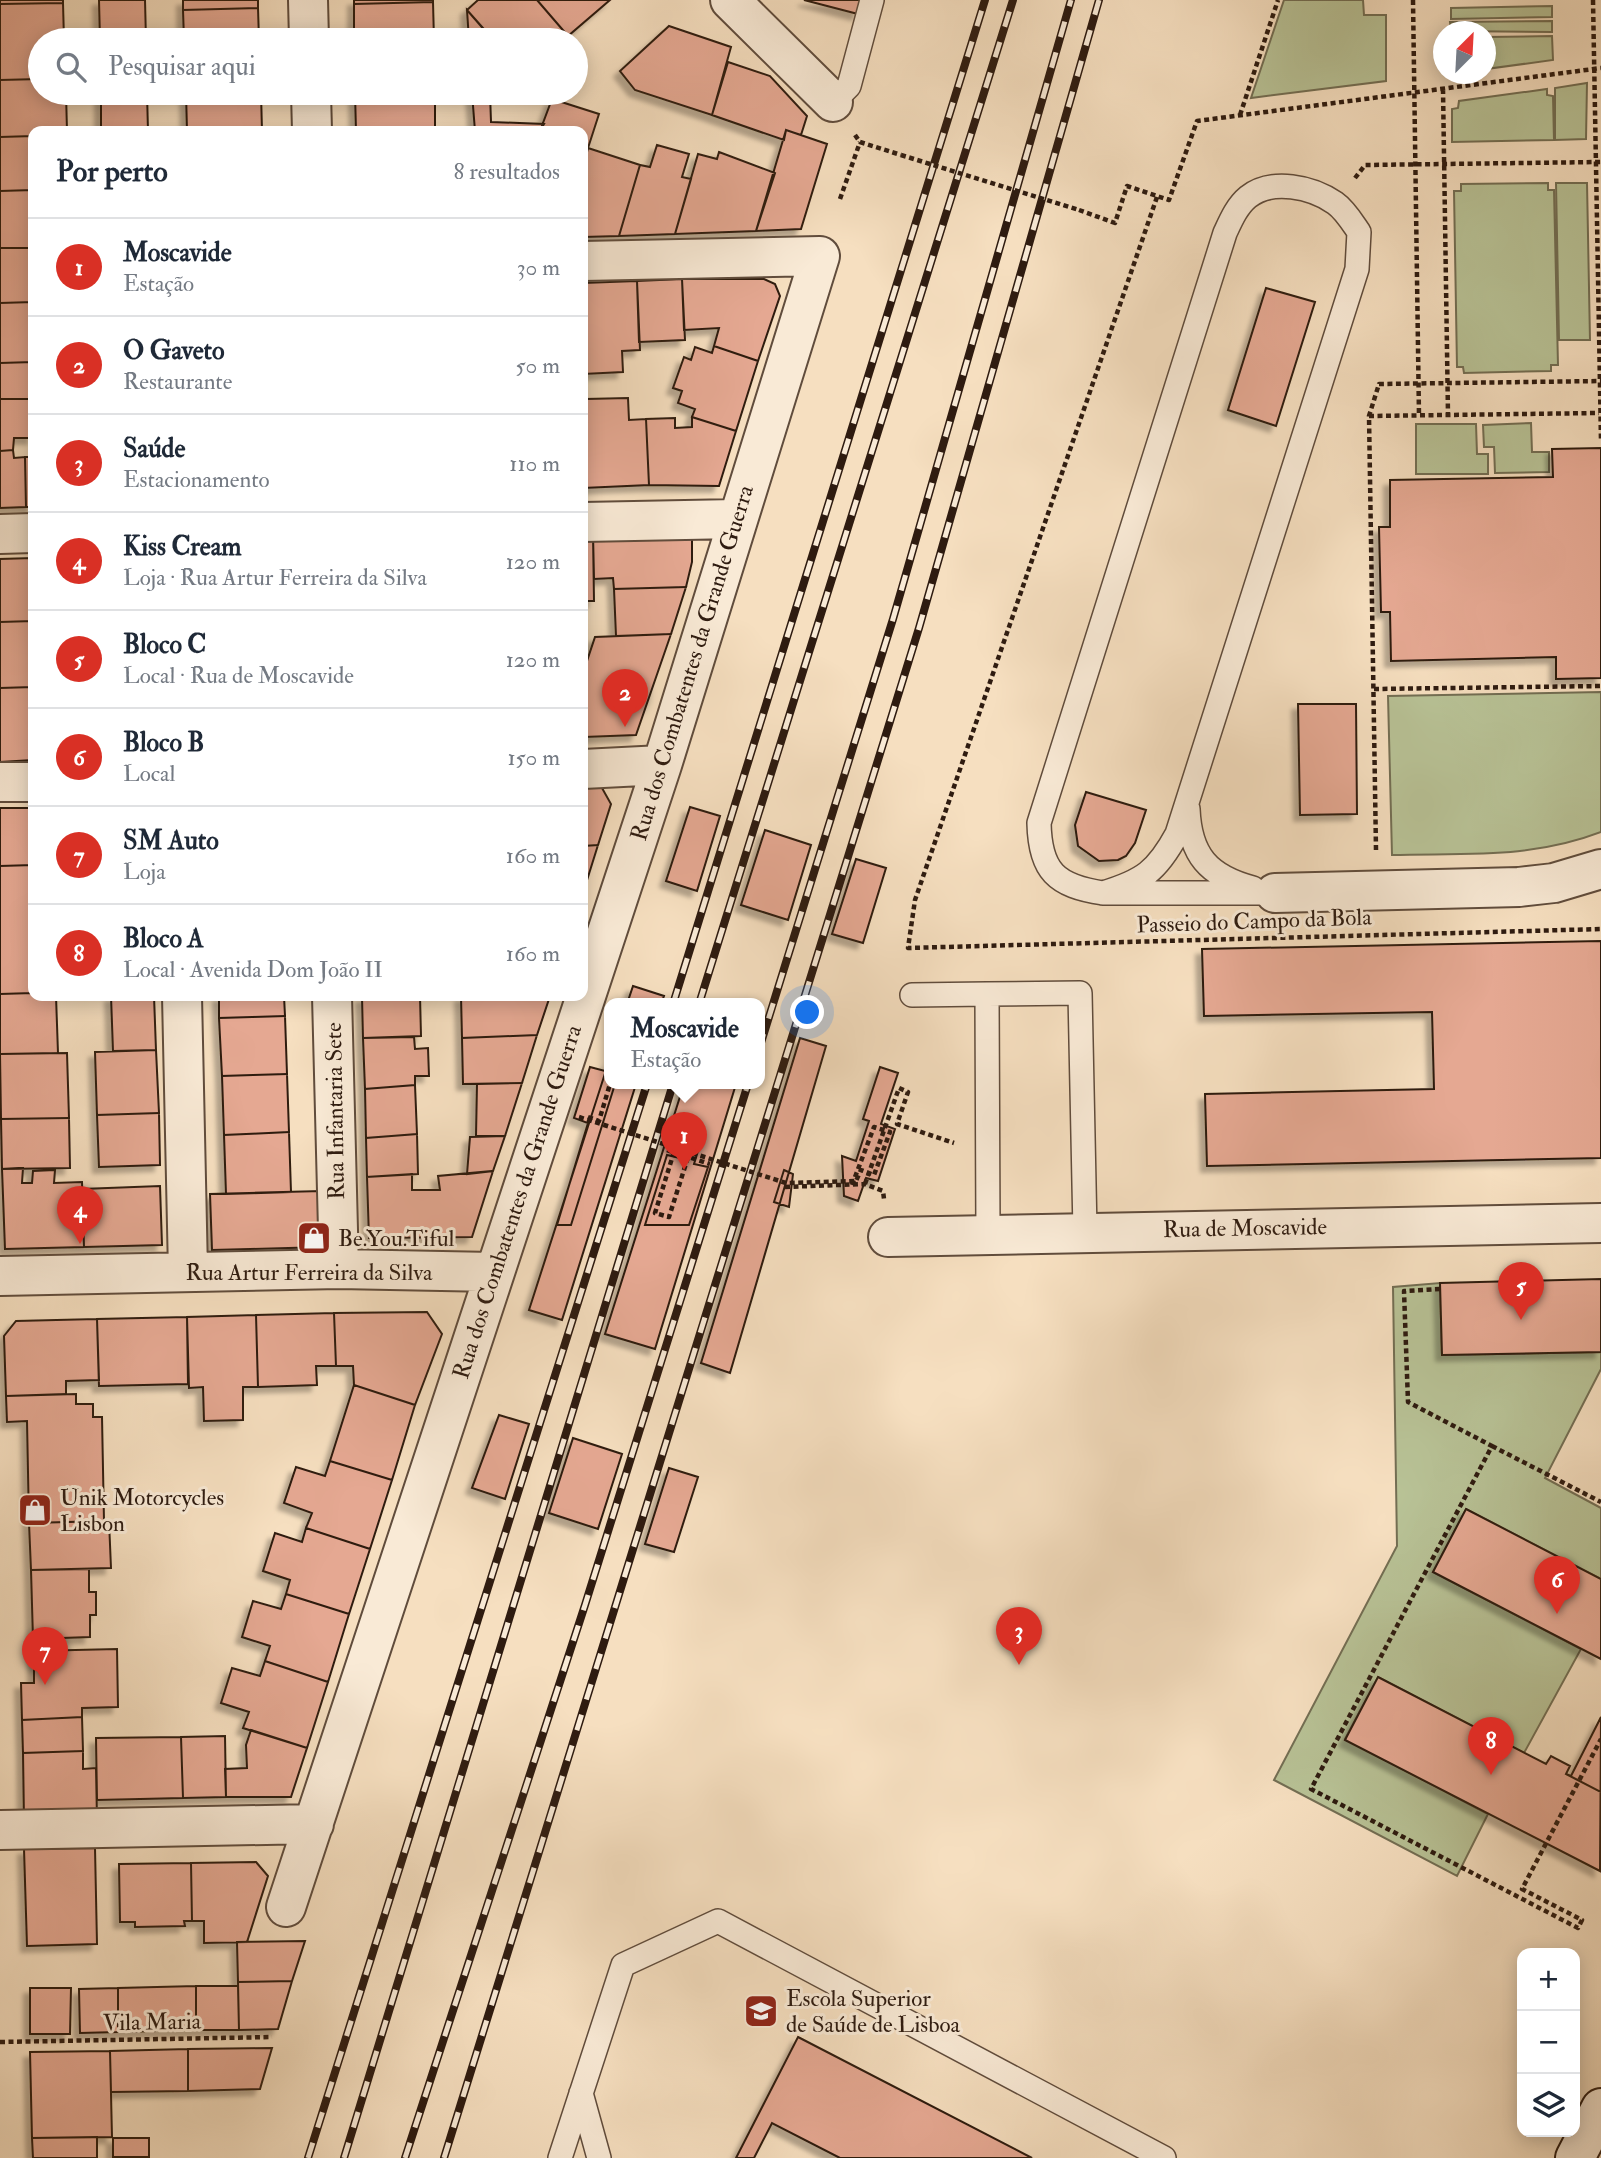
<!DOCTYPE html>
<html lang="pt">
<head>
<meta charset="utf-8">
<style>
  :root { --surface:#fff; --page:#f6f6f7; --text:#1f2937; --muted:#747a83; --line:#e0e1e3; --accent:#d93025 }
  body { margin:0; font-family:"IM FELL Double Pica",serif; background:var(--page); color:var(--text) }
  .controls { position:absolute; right:21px; bottom:21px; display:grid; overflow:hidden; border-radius:14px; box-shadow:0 4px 18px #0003 }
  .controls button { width:63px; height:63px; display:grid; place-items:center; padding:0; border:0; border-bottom:2px solid var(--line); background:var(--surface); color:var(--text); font:35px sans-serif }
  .compass { position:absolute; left:1433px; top:21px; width:63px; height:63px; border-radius:50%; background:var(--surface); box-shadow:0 4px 18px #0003; rotate:24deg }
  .you { position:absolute; left:808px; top:1013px; width:24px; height:24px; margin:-18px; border:5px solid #fff; border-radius:50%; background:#1a73e8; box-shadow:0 0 0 10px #1a73e833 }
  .badge { display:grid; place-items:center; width:46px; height:46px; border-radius:50%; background:var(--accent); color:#fff; font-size:23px; font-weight:700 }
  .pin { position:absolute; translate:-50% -58px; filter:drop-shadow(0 2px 4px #0008) }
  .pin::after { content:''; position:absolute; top:37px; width:24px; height:21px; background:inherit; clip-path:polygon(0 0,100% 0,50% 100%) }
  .popup { position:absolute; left:604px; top:998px; width:161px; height:91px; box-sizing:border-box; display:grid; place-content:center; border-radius:14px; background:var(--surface); filter:drop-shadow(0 2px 5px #0005); font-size:23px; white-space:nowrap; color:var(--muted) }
  .popup b { font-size:26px; color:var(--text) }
  .popup::after { content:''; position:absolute; left:50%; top:100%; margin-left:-14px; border:14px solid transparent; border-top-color:var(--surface) }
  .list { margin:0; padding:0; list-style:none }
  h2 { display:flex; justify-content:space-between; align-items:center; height:91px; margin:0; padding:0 28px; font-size:30px }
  h2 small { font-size:23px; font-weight:400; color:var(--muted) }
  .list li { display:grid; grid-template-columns:46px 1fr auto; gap:21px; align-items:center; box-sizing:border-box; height:98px; padding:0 28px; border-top:2px solid var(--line) }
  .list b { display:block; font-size:26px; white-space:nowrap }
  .list p { margin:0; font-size:23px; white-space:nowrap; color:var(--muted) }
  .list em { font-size:23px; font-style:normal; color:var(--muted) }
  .icon { flex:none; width:38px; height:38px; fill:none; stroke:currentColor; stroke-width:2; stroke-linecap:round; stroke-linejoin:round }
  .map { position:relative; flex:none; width:1601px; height:2158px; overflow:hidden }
  .search { position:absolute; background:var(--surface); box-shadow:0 4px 18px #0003; left:28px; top:28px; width:560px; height:77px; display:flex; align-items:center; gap:18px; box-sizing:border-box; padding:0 24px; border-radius:38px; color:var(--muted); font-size:26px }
  .panel { position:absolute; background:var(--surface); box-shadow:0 4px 18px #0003; left:28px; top:126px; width:560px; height:875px; border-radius:14px }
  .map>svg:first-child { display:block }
</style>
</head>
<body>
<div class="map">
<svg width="1601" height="2158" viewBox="0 0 1601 2158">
  <defs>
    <filter id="shadow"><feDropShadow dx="-6" dy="6" stdDeviation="2" flood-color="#0004"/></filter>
  </defs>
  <rect width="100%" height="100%" fill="#f6dfc0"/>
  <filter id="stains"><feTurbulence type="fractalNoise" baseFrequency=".00286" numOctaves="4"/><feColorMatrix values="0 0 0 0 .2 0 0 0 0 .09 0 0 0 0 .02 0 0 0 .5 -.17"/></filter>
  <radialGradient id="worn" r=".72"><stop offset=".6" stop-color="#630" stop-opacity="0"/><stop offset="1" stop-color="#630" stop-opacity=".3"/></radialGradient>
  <path fill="#b8c296" stroke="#736e53" stroke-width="2" d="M1284 0H1363L1364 15H1386V81L1251 98Z
    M1552 6V17L1451 19V8Z
    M1552 21V32L1451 31 1450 22Z
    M1552 36 1553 60 1486 69V37Z
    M1587 83 1586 139 1555 140V88Z
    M1547 89V95L1553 96 1554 140 1452 142V109L1458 108 1459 101Z
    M1548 183V190H1554L1558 365H1551V371L1464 373 1463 367H1457L1454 191H1461V184Z
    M1556 183H1587L1590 340H1559Z
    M1531 423 1532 452H1549V472L1495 473 1494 447H1484L1483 425Z
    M1416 424H1476L1477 454H1488V474H1416Z
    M1601 692V832C1531 859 1466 853 1392 855L1388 696Z
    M1440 1283 1442 1355 1601 1352V1369L1545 1478 1601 1508V1579L1466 1509 1433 1572 1581 1649 1524 1753 1378 1677 1345 1739 1488 1814 1457 1876 1274 1780 1397 1546 1393 1287Z"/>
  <path fill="#e5a892" stroke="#2e1b10" stroke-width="2" filter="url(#shadow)" d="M0 0H63V3L0 4Z
    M99 0H145L146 40H100Z
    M183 0H258V8L183 10Z
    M354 0H433V2L354 4Z
    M478 0H537L568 36 564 40H493L467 10Z
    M537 0H610L568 36Z
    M804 0H862L858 14Z
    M433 2 434 40H354V4Z
    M63 3 64 40H40V79L0 80V4Z
    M258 8 259 40H184L183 10Z
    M467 10 490 36V40H469Z
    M669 26 731 47 712 115 635 90 620 71Z
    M728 62 770 76 807 116 801 135 786 130 784 140 712 115Z
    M40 79V93H66L67 131H33V136L0 137V80Z
    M101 93H147L148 131H101Z
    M186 93H261L262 131H187Z
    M355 93H435V131H356Z
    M472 93H490L491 122 544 124 540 131H475Z
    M552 99 599 114 588 148 583 146V131H540Z
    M786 130 827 144 801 229 756 231Z
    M33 136V190L0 191V137Z
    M657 145 689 154 682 177 691 179 675 234 619 236 640 165 650 167Z
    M583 146 588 148 583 168Z
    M588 148 640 165 619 236 583 237V168Z
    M719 152 775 173 756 231 675 234 698 154 717 159Z
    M33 190V248H0V191Z
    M0 248H33V302L0 303Z
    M682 279 685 340 639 342 637 281Z
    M682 279H764L775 284 780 296 758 361 714 346 719 328 684 330Z
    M637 281 640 350 622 351 623 372 583 374V283Z
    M1266 288 1315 302 1276 426 1228 410Z
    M33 302V362L0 363V303Z
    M714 346 758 361 736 431 692 417 695 409 678 403 682 391 673 388 684 357 691 360 695 347 712 353Z
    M33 362V399H0V363Z
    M628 398 629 420 646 419 649 485 583 488V422H587L586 399Z
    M0 399H33V438H14L13 450 0 451Z
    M692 417 736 431 719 486 649 485 646 419 675 418V428L692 427Z
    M1601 448V678L1556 679V657L1391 661 1390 612H1381L1379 527H1390V480L1553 477 1552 449Z
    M13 450 14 458 25 457 26 507 0 508V451Z
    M25 457H33V507H26Z
    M692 532V562L686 587 614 589 613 578 594 579 593 534Z
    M583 534H593L594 601H583Z
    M33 558V621L0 622V559Z
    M686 587 671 634 616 636 614 589Z
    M33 621V687L0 688V622Z
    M671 634 636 735 584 737 583 673 595 637Z
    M33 687V760L0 762V688Z
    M1298 704H1356L1357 814 1300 815Z
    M583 788H602L611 804 598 845 583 846Z
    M1086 792 1146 810 1135 843 1126 856 1118 860 1099 861 1078 846 1075 825Z
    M690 807 720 816 697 891 666 881Z
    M0 808H33V865L0 866Z
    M765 830 811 845 788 920 741 905Z
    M598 845 583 893V846Z
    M856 859 886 868 863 943 832 934Z
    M33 865V993L0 994V866Z
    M1601 941V1158L1207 1166 1205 1094 1434 1089 1432 1012 1204 1016 1202 949Z
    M633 986 664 996 661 1004H627Z
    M33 993V996H56L58 1053 0 1054V994Z
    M111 996H154L156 1050 113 1051Z
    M219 996H284L285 1016 219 1018Z
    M420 996 421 1036 363 1038 362 997Z
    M461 996H550L537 1035 462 1038Z
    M285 1016 287 1074 222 1076 219 1018Z
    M537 1035 522 1083 463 1084 462 1038Z
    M414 1037 415 1049 428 1048 429 1076H415V1085L365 1089 363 1038Z
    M800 1038 826 1046 730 1373 701 1363Z
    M156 1050 159 1113 97 1115 95 1052Z
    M67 1053 69 1118 1 1119 0 1054Z
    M609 1061V1084H636L562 1320 529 1310Z
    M590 1067 609 1072V1084H615L571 1225H557L588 1123 574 1118Z
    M880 1067 898 1073 881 1124 895 1129 878 1181 866 1178 858 1201 844 1196 842 1156 856 1161 869 1121 863 1119Z
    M287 1074 289 1132 224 1135 222 1076Z
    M522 1083 505 1136H476L477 1084Z
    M684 1084H736L655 1349 605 1334Z
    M415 1085 417 1134 366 1138 365 1089Z
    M159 1113 160 1165 99 1167 97 1115Z
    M69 1118 70 1168 2 1169 1 1119Z
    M289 1132 291 1192 226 1194 224 1135Z
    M687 1133 702 1138 694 1164 708 1167 689 1225H645L667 1155 680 1158Z
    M417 1134 418 1174 367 1177 366 1138Z
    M505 1136 493 1171 467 1174 470 1137Z
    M23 1168 22 1183H32L33 1171 55 1170 54 1183 82 1182 84 1247 5 1249 2 1169Z
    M784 1170 793 1174 789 1207 774 1202Z
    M493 1171 472 1237 369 1238 367 1177 412 1174V1190H440L438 1176Z
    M160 1186 162 1245 84 1247 82 1189Z
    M322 1191 324 1247 212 1250 210 1194Z
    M1601 1279V1352L1442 1355 1440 1283Z
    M1601 1279V1352L1442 1355 1440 1283Z
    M427 1312 442 1334 415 1405 354 1385 353 1366H336L334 1313Z
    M334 1313 336 1366H316L317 1385 258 1387 256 1315Z
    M256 1315 258 1387H243V1420L204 1421 203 1387 189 1388 187 1317Z
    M187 1317 188 1384 99 1386 97 1319Z
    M97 1319 99 1380 66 1381V1394L6 1396 4 1336 16 1321Z
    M354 1385 415 1405 392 1480 330 1461Z
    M76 1394V1404H93V1417H102L104 1521 29 1523 27 1421 7 1422 6 1396Z
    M499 1415 529 1424 505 1499 472 1488Z
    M573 1438 622 1454 598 1529 549 1513Z
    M330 1461 392 1480 370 1549 306 1528 312 1513 284 1503 296 1467 325 1476Z
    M669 1468 698 1477 674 1552 645 1544Z
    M1466 1509 1601 1579V1659L1433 1572Z
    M1466 1509 1601 1579V1659L1433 1572Z
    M109 1521 111 1568 31 1570 29 1523Z
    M306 1528 370 1549 349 1614 286 1594 290 1580 263 1571 275 1533 302 1542Z
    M89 1569V1592H96V1615H90V1637L33 1639 31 1570Z
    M286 1594 349 1614 328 1682 265 1661 270 1646 242 1637 253 1601 281 1609Z
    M117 1649 118 1707 82 1708V1717L22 1720 21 1683H34V1651Z
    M265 1661 328 1682 307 1748 243 1728 249 1712 221 1703 232 1668 260 1676Z
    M1378 1677 1546 1764 1551 1756 1570 1766 1566 1774 1571 1776 1601 1717 1600 1871 1345 1740Z
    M1378 1677 1546 1764 1551 1756 1570 1766 1566 1774 1601 1792 1600 1871 1345 1740Z
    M82 1717 83 1751 23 1753 22 1720Z
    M251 1730 307 1748 291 1797H226L225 1769 247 1768 246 1745Z
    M225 1736 226 1797 183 1798 181 1737Z
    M181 1737 183 1798 97 1800 96 1738Z
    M83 1751V1769L96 1768 97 1819 24 1820 23 1753Z
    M95 1848 97 1944 27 1946 24 1849Z
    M256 1862 268 1876 247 1942 204 1943V1921H192L191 1863Z
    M191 1863 192 1921H184L185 1926 135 1927V1922H120L119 1864Z
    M305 1941 292 1981 238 1982 237 1942Z
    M292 1981 278 2029 239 2030 238 1982Z
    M196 1986H238L239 2030H196Z
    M196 1986V2030L118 2032V1988Z
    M30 1988H71L70 2034H30Z
    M118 1988V2032L80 2033 79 1989Z
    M798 2037 1032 2158H840L772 2123 754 2158H736Z
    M272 2048 260 2089 188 2091V2049Z
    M188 2049V2091L111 2092 110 2051Z
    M110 2051 112 2137 32 2138 30 2052Z
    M97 2137V2158H33L32 2138Z
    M113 2138H149V2157H113Z"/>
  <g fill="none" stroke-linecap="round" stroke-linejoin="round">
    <g stroke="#604c3c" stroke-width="26">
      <path id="lane" d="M833 102 849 86 872 0
        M1188 809C1190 855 1208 876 1253 888
        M1103 893C1143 881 1157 871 1177 834L1357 269 1359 232C1352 222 1345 210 1335 203 1312 187 1272 178 1248 197 1237 206 1231 220 1225 233L1039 823C1040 871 1056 886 1103 893H1275
        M987 994 1080 993 1085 1231
        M912 995 987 994 988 1234
        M581 2093 599 2158
        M560 2158 623 1965 718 1921 1164 2158"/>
    </g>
    <g stroke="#604c3c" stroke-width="42">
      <path id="street" d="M308 0 309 40
        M730 0 833 102
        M311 93 312 131
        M583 522 736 519
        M0 534 33 533
        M583 769 662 765
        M0 782H33
        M1275 893 1519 887 1554 883 1601 869
        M182 996 188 1272
        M332 996 339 1269
        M888 1237 1601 1223
        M0 1276 339 1269 493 1272
        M0 1830 314 1824
        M286 1907 662 765 820 256 583 261"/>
    </g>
    <g stroke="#2e1b10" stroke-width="42">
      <path id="secondary" d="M1575 2158 1601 2108"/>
    </g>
    <path stroke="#2e1b10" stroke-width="4.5" stroke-dasharray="5 3.5" stroke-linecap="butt" d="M1413 0 1419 416
      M1593 0 1601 441
      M1443 89 1448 415
      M1240 115 1278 0
      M855 135 860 142 901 155
      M1355 178 1365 165 1601 162
      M1157 197 915 900 908 948 1601 929
      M840 199 860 142
      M1079 210 1115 223 1127 186 1169 200 1197 121 1601 68
      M1369 416 1599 413
      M1374 689 1601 686
      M1376 850 1369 416 1379 384 1601 381
      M588 1117 599 1121 610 1084
      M667 1150 710 1164
      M674 1152 655 1213 669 1217 690 1151
      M865 1184 899 1088 908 1092 897 1124 954 1143
      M852 1185 874 1127 890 1132 874 1175 861 1170 856 1181
      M785 1187 865 1184 883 1191 884 1199
      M1440 1289 1404 1291 1408 1402 1492 1446 1311 1789 1578 1928 1582 1920 1522 1889 1601 1739
      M1492 1446 1601 1502
      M0 2042 272 2037"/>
    <use href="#lane" stroke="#f9ead6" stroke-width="23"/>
    <use href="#street" stroke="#f9ead6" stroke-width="38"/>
    <use href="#secondary" stroke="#f9ead6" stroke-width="38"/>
    <g stroke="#2e1b10" stroke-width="8">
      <path id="rail" d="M673 1004 985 0
        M699 1004 1013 0
        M759 1049 893 619 1071 0
        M308 2158 647 1084
        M344 2158 673 1084
        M405 2158 585 1605 748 1084
        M444 2158 919 628 1099 0"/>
    </g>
    <use href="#rail" stroke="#f9ead6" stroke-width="5" stroke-dasharray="16" stroke-linecap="butt"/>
    <path stroke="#2e1b10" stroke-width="4.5" stroke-dasharray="5 3.5" stroke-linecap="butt" d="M901 155 1079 210
      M579 1117 786 1183 856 1181"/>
  </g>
  <defs>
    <g id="shop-square" transform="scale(1.75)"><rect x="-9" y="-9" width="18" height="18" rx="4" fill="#8f2418" stroke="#f9ead6"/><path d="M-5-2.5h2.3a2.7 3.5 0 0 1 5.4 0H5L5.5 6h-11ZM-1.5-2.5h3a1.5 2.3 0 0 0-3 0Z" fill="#fff"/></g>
    <g id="university-square" transform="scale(1.75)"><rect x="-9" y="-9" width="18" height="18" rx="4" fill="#8f2418" stroke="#f9ead6"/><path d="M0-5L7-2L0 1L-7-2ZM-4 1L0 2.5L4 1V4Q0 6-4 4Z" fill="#fff"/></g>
  </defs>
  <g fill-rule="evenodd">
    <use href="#shop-square" x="314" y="1238"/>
    <use href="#shop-square" x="35" y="1510"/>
    <use href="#university-square" x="761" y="2011"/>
  </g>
  <g text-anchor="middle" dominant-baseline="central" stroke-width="6" stroke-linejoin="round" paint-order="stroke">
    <g font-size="23" fill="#2e1b10" stroke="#f9ead6">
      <text transform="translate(692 663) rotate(-73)">Rua dos Combatentes da Grande Guerra</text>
      <text transform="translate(1254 921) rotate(-2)">Passeio do Campo da Bola</text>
      <text transform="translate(335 1111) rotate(-91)">Rua Infantaria Sete</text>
      <text transform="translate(517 1202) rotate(-72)">Rua dos Combatentes da Grande Guerra</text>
      <text transform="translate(1245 1228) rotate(-1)">Rua de Moscavide</text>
      <text x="309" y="1272">Rua Artur Ferreira da Silva</text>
      <text transform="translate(152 2022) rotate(-1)">Vila Maria</text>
    </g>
    <g font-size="23" fill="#2e1b10" stroke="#f9ead6" text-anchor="start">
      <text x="338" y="1238">Be.You.Tiful</text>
      <text x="60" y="1497">Unik Motorcycles<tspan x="60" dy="26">Lisbon</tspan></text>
      <text x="786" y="1998">Escola Superior<tspan x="786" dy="26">de Saúde de Lisboa</tspan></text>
    </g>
  </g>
  <rect width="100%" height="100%" filter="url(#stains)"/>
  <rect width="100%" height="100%" fill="url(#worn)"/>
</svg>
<div class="controls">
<button>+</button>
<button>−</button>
<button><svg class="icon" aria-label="layers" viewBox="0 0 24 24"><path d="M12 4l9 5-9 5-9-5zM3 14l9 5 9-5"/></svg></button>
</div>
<svg class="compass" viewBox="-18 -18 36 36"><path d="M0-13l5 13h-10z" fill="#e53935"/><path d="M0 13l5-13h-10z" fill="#747a83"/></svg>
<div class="you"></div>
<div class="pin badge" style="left:684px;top:1170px">1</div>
<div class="popup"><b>Moscavide</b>Estação</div>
<div class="pin badge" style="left:625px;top:727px">2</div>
<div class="pin badge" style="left:1019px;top:1665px">3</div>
<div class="pin badge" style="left:80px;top:1244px">4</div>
<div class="pin badge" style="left:1521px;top:1320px">5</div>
<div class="pin badge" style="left:1557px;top:1614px">6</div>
<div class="pin badge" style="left:45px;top:1685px">7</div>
<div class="pin badge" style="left:1491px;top:1775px">8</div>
<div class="search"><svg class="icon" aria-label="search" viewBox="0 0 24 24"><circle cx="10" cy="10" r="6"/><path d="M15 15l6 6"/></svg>Pesquisar aqui</div>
<section class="panel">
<h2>Por perto<small>8 resultados</small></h2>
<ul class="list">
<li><span class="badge">1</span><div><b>Moscavide</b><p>Estação</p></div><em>30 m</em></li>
<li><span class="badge">2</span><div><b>O Gaveto</b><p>Restaurante</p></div><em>50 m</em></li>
<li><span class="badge">3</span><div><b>Saúde</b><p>Estacionamento</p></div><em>110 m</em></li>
<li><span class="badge">4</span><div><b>Kiss Cream</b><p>Loja · Rua Artur Ferreira da Silva</p></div><em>120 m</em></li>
<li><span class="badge">5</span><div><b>Bloco C</b><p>Local · Rua de Moscavide</p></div><em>120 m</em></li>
<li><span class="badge">6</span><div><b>Bloco B</b><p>Local</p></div><em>150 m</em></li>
<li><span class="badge">7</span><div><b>SM Auto</b><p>Loja</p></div><em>160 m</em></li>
<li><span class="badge">8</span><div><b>Bloco A</b><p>Local · Avenida Dom João II</p></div><em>160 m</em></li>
</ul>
</section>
</div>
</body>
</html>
